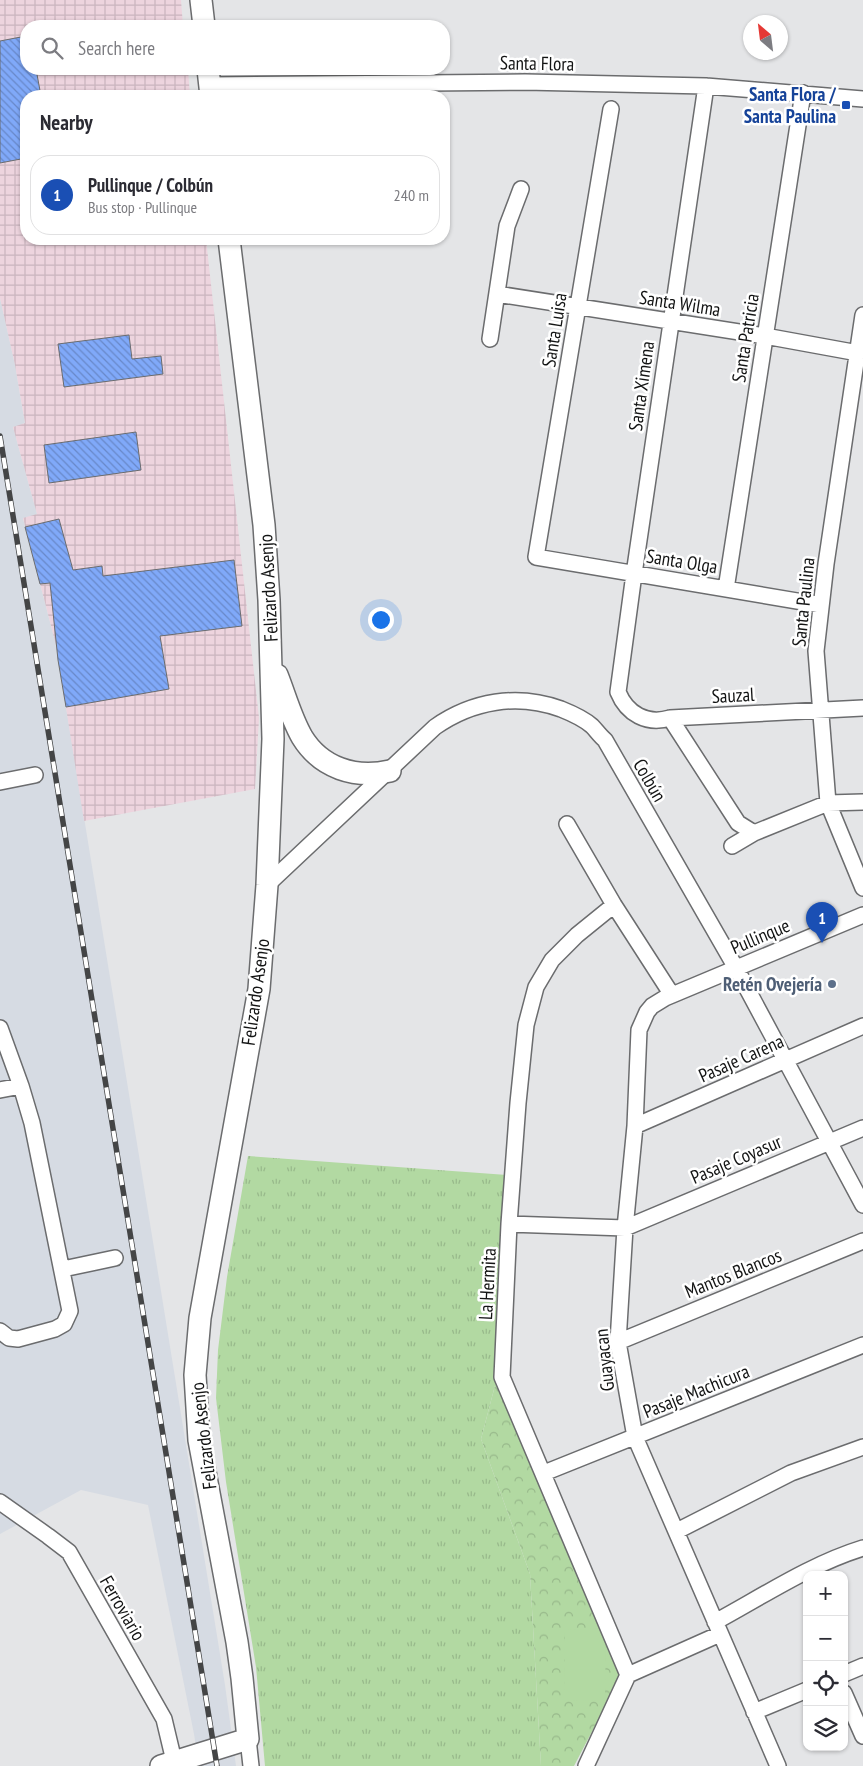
<!DOCTYPE html>
<html lang="en">
<head>
<meta charset="utf-8">
<style>
  :root { --surface:#fff; --page:#f2f2f3; --text:#2b2b33; --muted:#7c7c81; --line:#e1e1e2; --accent:#ea580c }
  body { margin:0; font-family:"PT Sans Narrow",sans-serif; background:var(--page); color:var(--text) }
  .controls { position:absolute; right:15px; bottom:15px; display:grid; overflow:hidden; border-radius:10px; box-shadow:0 1px 4px #0004 }
  .controls button { width:45px; height:45px; display:grid; place-items:center; padding:0; border:0; border-bottom:1px solid var(--line); background:var(--surface); color:var(--text); font:25px sans-serif }
  .compass { position:absolute; left:743px; top:15px; width:45px; height:45px; border-radius:50%; background:var(--surface); box-shadow:0 1px 4px #0004; rotate:332deg }
  .you { position:absolute; left:380px; top:619px; width:18px; height:18px; margin:-12px; border:4px solid #fff; border-radius:50%; background:#1a73e8; box-shadow:0 0 0 8px #1a73e833 }
  .badge { display:grid; place-items:center; width:32px; height:32px; border-radius:50%; background:var(--accent); color:#fff; font-size:16px; font-weight:700 }
  .pin { position:absolute; translate:-50% -41px; filter:drop-shadow(0 1px 2px #0008) }
  .pin::after { content:''; position:absolute; top:26px; width:18px; height:15px; background:inherit; clip-path:polygon(0 0,100% 0,50% 100%) }
  .list { margin:0; padding:0; list-style:none }
  h2 { display:flex; justify-content:space-between; align-items:center; height:65px; margin:0; padding:0 20px; font-size:21px }
  h2 small { font-size:16px; font-weight:400; color:var(--muted) }
  .list li { display:grid; grid-template-columns:32px 1fr auto; gap:15px; align-items:center; box-sizing:border-box; height:80px; margin:0 10px 10px; padding:0 10px; border:1px solid var(--line); border-radius:20px }
  .list b { display:block; font-size:19px; white-space:nowrap }
  .list p { margin:0; font-size:16px; white-space:nowrap; color:var(--muted) }
  .list em { font-size:16px; font-style:normal; color:var(--muted) }
  .icon { flex:none; width:28px; height:28px; fill:none; stroke:currentColor; stroke-width:2; stroke-linecap:round; stroke-linejoin:round }
  .map { position:relative; flex:none; width:863px; height:1766px; overflow:hidden }
  .search { position:absolute; background:var(--surface); box-shadow:0 1px 4px #0004; left:20px; top:20px; width:430px; height:55px; display:flex; align-items:center; gap:12px; box-sizing:border-box; padding:0 18px; border-radius:20px; color:var(--muted); font-size:19px }
  .panel { position:absolute; background:var(--surface); box-shadow:0 1px 4px #0004; left:20px; top:90px; width:430px; height:155px; border-radius:20px }
  .map>svg:first-child { display:block }
</style>
</head>
<body>
<div class="map">
<svg width="863" height="1766" viewBox="0 0 863 1766">
  <defs>
    <pattern id="industrial-grid" width="8" height="8" patternUnits="userSpaceOnUse" patternTransform="scale(1.25)"><rect width="8" height="8" fill="#edd4de"/><path d="M0 4h8M4 0v8" fill="none" stroke="#cab5be"/></pattern>
    <pattern id="grass-tufts" width="24" height="20" patternUnits="userSpaceOnUse" patternTransform="scale(1.25)"><rect width="24" height="20" fill="#b2d9a2"/><path d="M3 7l-1-3M5 7V3M7 7l1-3M15 17l-1-3M17 17v-4M19 17l1-3" fill="none" stroke="#98b98b"/></pattern>
    <pattern id="park-crowns" width="20" height="18" patternUnits="userSpaceOnUse" patternTransform="scale(1.25)"><rect width="20" height="18" fill="#b2d9a2"/><path d="M2 6a3 3 0 1 1 6 0M12 15a3 3 0 1 1 6 0" fill="none" stroke="#98b98b"/></pattern>
    <pattern id="building-back-hatch" width="6" height="6" patternUnits="userSpaceOnUse" patternTransform="scale(1.25)"><rect width="6" height="6" fill="#80a9f9"/><path d="M-1 5l2 2M0 0l6 6M5-1l2 2" fill="none" stroke="#6888c8"/></pattern>
  </defs>
  <rect width="100%" height="100%" fill="#e4e5e7"/>
  <path fill="#d6dbe3" d="M0 298 15 365 25 424 13 427 37 514 23 519 56 645 225 1685 236 1766H199L194 1734 148 1505 81 1490 0 1534Z"/>
  <path fill="url(#industrial-grid)" d="M0 0H181L183 26H26V69H188L190 96H26V239H206L259 718 255 789 84 821 56 645 23 518 37 514 13 427 25 423 15 365 0 298Z"/>
  <path fill="url(#grass-tufts)" d="M248 1156 507 1175 498 1374 481 1439 530 1574 541 1766H265L256 1667 226 1482 216 1398 218 1350 227 1277Z"/>
  <path fill="url(#park-crowns)" d="M498 1374 621 1676 574 1766H541L530 1574 481 1439Z"/>
  <path fill="#b2d9a2" d="M606 1628 605 1700 564 1701 565 1630Z"/>
  <path fill="url(#building-back-hatch)" stroke="#6b6c6e" d="M26 36V69H36L41 96H26V158L0 163V41Z
    M129 335 132 359 161 356 163 374 64 387 58 344Z
    M136 432 141 470 49 483 44 445Z
    M59 519 73 570 102 566 103 576 234 560 242 626 160 636 169 689 66 707 58 660 50 583 40 584 25 527Z"/>
  <g fill="none" stroke-linecap="round" stroke-linejoin="round">
    <g stroke="#6b6c6e" stroke-width="18">
      <path id="street" d="M210 85 525 82 706 86 863 99
        M706 86 634 574 618 692C627 714 647 725 670 718L863 708
        M611 109 536 557 821 605
        M497 294 765 336 858 353
        M863 315 826 564 816 651 828 803 863 888
        M490 339 507 226 521 189
        M726 589 803 93
        M670 718 738 823 754 833
        M0 782 35 775
        M567 824 614 905 672 995
        M732 846 754 833 828 803 863 802
        M267 885 435 727C472 701 517 693 561 709 571 713 583 718 592 726 596 730 600 736 605 740L736 968 863 1205
        M0 1028 21 1086 32 1123 70 1311 64 1324 55 1329 18 1339 9 1338 0 1331
        M0 1090 21 1086
        M635 1126 863 1026
        M509 1224 625 1228 863 1128
        M63 1269 115 1258
        M618 1342 863 1241
        M544 1473 863 1345
        M0 1502 48 1536 69 1552 164 1719 174 1761
        M677 1531 791 1473 863 1447
        M715 1622C763 1596 811 1564 863 1548
        M844 1674 863 1666
        M628 1675 720 1634
        M844 1693 863 1736
        M754 1712 807 1690
        M248 1739 251 1766
        M586 1766 628 1675 502 1377 509 1224 518 1103 526 1025 536 987 552 960 577 935 614 905
        M778 1766 635 1437 618 1342 625 1228 635 1126 639 1030 647 1012 652 1006 665 998 863 915"/>
    </g>
    <g stroke="#6b6c6e" stroke-width="24">
      <path id="secondary" d="M201 0 204 26
        M208 69 211 96
        M277 675C285 695 291 718 302 737 321 768 355 779 390 771
        M161 1766 248 1739 242 1678 237 1642 199 1440 195 1375 200 1318 259 989 267 885 273 739 269 600 264 525 229 239"/>
    </g>
    <use href="#street" stroke="#fff" stroke-width="15"/>
    <use href="#secondary" stroke="#fff" stroke-width="21"/>
    <g stroke="#444546" stroke-width="5.5">
      <path id="rail" d="M0 436 217 1766"/>
    </g>
    <use href="#rail" stroke="#fff" stroke-width="4" stroke-dasharray="11" stroke-linecap="butt"/>
  </g>
  <rect fill="#1a4fb4" stroke="#fff" stroke-width="2" x="841" y="100" width="10" height="10" rx="2.5"/>
  <circle fill="#5c6f8a" stroke="#fff" stroke-width="2" cx="832" cy="984" r="5"/>
  <g text-anchor="middle" dominant-baseline="central" stroke-width="5" stroke-linejoin="round" paint-order="stroke">
    <g font-size="19" fill="#131414" stroke="#fff">
      <text transform="translate(537 63) rotate(1)">Santa Flora</text>
      <text transform="translate(680 303) rotate(9)">Santa Wilma</text>
      <text transform="translate(554 330) rotate(-81)">Santa Luisa</text>
      <text transform="translate(745 338) rotate(-81)">Santa Patricia</text>
      <text transform="translate(641 386) rotate(-82)">Santa Ximena</text>
      <text transform="translate(682 561) rotate(9)">Santa Olga</text>
      <text transform="translate(268 588) rotate(-93)">Felizardo Asenjo</text>
      <text transform="translate(803 602) rotate(-84)">Santa Paulina</text>
      <text transform="translate(733 695) rotate(-3)">Sauzal</text>
      <text transform="translate(650 780) rotate(60)">Colbún</text>
      <text transform="translate(760 936) rotate(-23)">Pullinque</text>
      <text transform="translate(255 992) rotate(-82)">Felizardo Asenjo</text>
      <text transform="translate(741 1058) rotate(-24)">Pasaje Carena</text>
      <text transform="translate(736 1159) rotate(-23)">Pasaje Coyasur</text>
      <text transform="translate(733 1273) rotate(-22)">Mantos Blancos</text>
      <text transform="translate(487 1284) rotate(-87)">La Hermita</text>
      <text transform="translate(604 1360) rotate(-96)">Guayacan</text>
      <text transform="translate(696 1391) rotate(-22)">Pasaje Machicura</text>
      <text transform="translate(203 1436) rotate(-97)">Felizardo Asenjo</text>
      <text transform="translate(123 1608) rotate(60)">Ferroviario</text>
    </g>
    <g font-size="19" font-weight="bold" fill="#164399" stroke="#fff" text-anchor="end">
      <text x="836" y="94">Santa Flora /<tspan x="836" dy="22">Santa Paulina</tspan></text>
    </g>
    <g font-size="19" font-weight="bold" fill="#4e5e75" stroke="#fff" text-anchor="end">
      <text x="822" y="984">Retén Ovejería</text>
    </g>
  </g>
</svg>
<div class="controls">
<button>+</button>
<button>−</button>
<button><svg class="icon" aria-label="locate" viewBox="0 0 24 24"><circle cx="12" cy="12" r="6"/><path d="M12 2v4M12 18v4M2 12h4M18 12h4"/></svg></button>
<button><svg class="icon" aria-label="layers" viewBox="0 0 24 24"><path d="M12 4l9 5-9 5-9-5zM3 14l9 5 9-5"/></svg></button>
</div>
<svg class="compass" viewBox="-18 -18 36 36"><path d="M0-13l5 13h-10z" fill="#e53935"/><path d="M0 13l5-13h-10z" fill="#7c7c81"/></svg>
<div class="you"></div>
<div class="pin badge" style="left:822px;top:943px;background:#1a4fb4">1</div>
<div class="search"><svg class="icon" aria-label="search" viewBox="0 0 24 24"><circle cx="10" cy="10" r="6"/><path d="M15 15l6 6"/></svg>Search here</div>
<section class="panel">
<h2>Nearby<small></small></h2>
<ul class="list">
<li><span class="badge" style="background:#1a4fb4">1</span><div><b>Pullinque / Colbún</b><p>Bus stop · Pullinque</p></div><em>240 m</em></li>
</ul>
</section>
</div>
</body>
</html>
